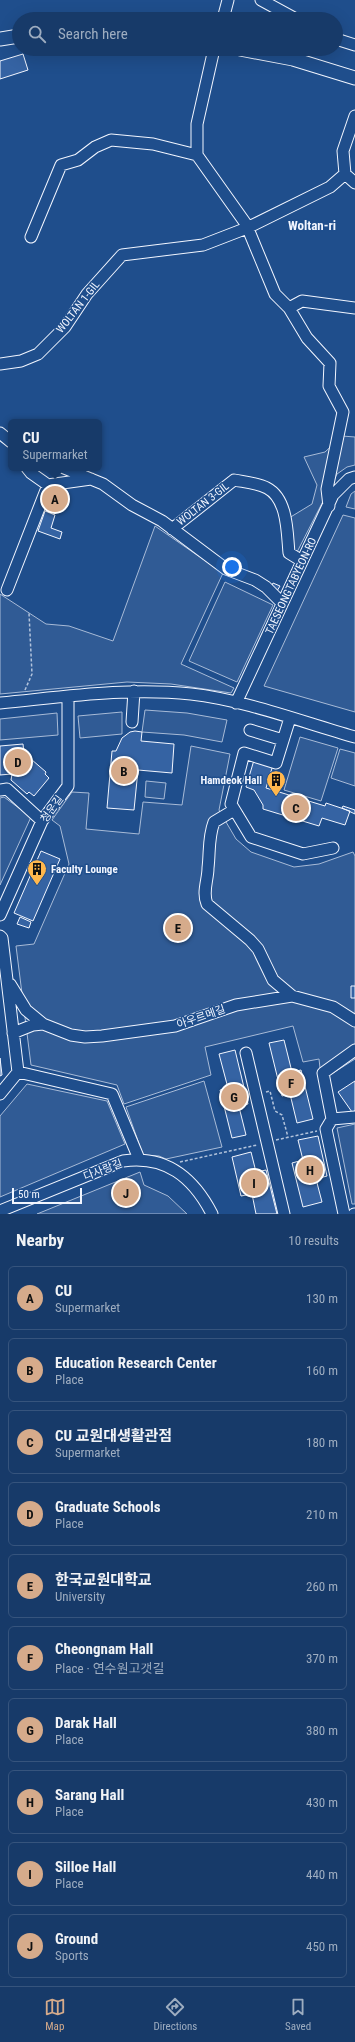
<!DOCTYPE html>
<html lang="en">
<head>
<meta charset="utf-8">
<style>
  :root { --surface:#173a69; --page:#244571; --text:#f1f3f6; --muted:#9eadc0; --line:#36547d; --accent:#d6ab8b }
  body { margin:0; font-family:"Roboto Condensed","Noto Sans KR",sans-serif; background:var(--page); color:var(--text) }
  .scale { position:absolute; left:12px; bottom:10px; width:70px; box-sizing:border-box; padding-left:4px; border:2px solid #f2f6ff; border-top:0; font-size:11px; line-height:14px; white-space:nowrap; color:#f2f6ff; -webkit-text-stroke:3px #1f4e8c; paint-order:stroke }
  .you { position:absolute; left:232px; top:567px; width:14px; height:14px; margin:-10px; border:3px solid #fff; border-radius:50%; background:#1a73e8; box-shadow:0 0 0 6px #1a73e833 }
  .badge { display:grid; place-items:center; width:26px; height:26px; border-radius:50%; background:var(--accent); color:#111; font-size:13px; font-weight:700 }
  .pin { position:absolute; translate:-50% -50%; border:2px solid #fff; box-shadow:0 1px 4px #0006 }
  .popup { position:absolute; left:8px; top:419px; width:94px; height:52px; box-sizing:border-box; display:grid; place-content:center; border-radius:6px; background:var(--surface); filter:drop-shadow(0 1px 3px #0005); font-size:13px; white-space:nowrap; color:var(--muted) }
  .popup b { font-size:15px; color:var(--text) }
  .popup::after { content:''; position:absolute; left:50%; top:100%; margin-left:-8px; border:8px solid transparent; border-top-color:var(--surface) }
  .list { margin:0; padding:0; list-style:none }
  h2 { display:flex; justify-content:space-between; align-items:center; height:52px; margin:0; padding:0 16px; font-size:17px }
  h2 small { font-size:13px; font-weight:400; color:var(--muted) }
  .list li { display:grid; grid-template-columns:26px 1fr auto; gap:12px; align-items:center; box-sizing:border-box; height:64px; margin:0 8px 8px; padding:0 8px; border:1px solid var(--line); border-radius:6px }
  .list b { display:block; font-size:15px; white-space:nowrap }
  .list p { margin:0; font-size:13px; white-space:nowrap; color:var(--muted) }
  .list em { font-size:13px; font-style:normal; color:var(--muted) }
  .icon { flex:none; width:22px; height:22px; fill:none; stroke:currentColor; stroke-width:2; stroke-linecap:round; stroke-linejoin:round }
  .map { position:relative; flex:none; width:355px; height:1214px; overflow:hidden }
  .search { position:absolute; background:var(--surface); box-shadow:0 4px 16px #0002; left:12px; right:12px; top:12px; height:44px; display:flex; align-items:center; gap:10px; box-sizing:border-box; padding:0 14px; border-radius:22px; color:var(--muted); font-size:15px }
  .sheet { height:772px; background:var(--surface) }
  nav { display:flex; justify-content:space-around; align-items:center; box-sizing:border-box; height:56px; border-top:1px solid var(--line); background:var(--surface); font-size:11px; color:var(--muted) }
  nav a { display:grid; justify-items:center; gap:2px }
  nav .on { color:var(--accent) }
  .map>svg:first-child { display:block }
</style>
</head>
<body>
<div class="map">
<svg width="355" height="1214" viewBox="0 0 355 1214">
  <rect width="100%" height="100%" fill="#1f4e8c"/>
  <path fill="#305b95" stroke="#a8bbd7" d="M342 436 355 437V465L347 467 337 474 295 556 289 518 312 504 317 485 304 457 325 452Z
    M355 491V509L346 507 351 494Z
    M343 515 355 518V712L264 686Z
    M155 526 223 573 181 664 234 688 231 693 171 684 127 682 0 694V594L46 624 69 626 113 641Z
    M225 582 273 605 237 682 189 661Z
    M145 710 187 713 227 720 222 742 184 735 142 732Z
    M122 712V734L80 738 78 716Z
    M57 713 58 735 0 740V719Z
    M300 737 338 748 321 801 284 790Z
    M191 746 230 754 219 810 236 839 251 852 294 867 319 864 353 852 355 856V1059L333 1073 320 1068 319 1059 303 1062 293 1026 205 1047 211 1075 124 1104 117 1085 31 1065 16 946 34 944 69 864 60 826 52 820 72 792 89 793 86 829 139 834 143 802 182 805Z
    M340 749 355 753V786L331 778Z
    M146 781 166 783 164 799 145 797Z
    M4 797 31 817 0 885V798Z
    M204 1081 222 1147 166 1159 159 1156 143 1155 126 1107Z
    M27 1084 107 1101 125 1144 0 1197V1116Z
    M355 1124V1204H352L337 1128Z
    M140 1172 144 1185 168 1196 187 1214H37Z"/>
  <path fill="#3563a3" stroke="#f2f6ff" d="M23 54 28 70 0 79V61Z
    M52 489 63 493 57 509 46 505Z
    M45 511 55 515 51 528 62 532 60 539 38 531Z
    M273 583 280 586 277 591 271 587Z
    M135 731 142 732 141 741 174 744 172 773 138 770 134 810 107 808 112 751H116L122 738 130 732Z
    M23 744 24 753 46 772 45 774 49 778 34 796 29 792 27 794 11 780 12 774 0 775V746Z
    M254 760 273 765 266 788 325 806 326 803 350 811 345 825 322 818 319 826 263 809V805L254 790 246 787Z
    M343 806 355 810V814L342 808Z
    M41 851 60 859 33 921 14 913Z
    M20 917 31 922 29 928 17 924Z
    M351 986H355V998H351Z
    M284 1040 292 1072 301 1070 313 1119 297 1123 290 1094 282 1096 269 1043Z
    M235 1050 248 1104 239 1107 246 1135 232 1138 220 1090 228 1088 219 1054Z
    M0 1058 2 1075 0 1076Z
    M355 1081V1111L352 1112 338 1092Z
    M318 1136 327 1176 316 1179 322 1202 303 1207 292 1163 303 1160 298 1140Z
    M251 1152 256 1172 266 1170 277 1214H256L252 1194 241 1196 232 1157Z"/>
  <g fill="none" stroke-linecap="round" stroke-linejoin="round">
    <g stroke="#f2f6ff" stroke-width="13">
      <path id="minor" d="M261 0 296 19
        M223 19 228 0
        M336 39 355 45
        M214 49 197 124V155L246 224 275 294 289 308 307 338 330 363 329 386 343 412 327 489 329 506
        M355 116 343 151 345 174 355 183
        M31 237 61 165 78 160 95 147 111 140 153 144 197 155
        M289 308 302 301 355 308
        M0 364 21 361 38 354 65 327 87 294 122 255 203 245 247 228 330 187 345 174
        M0 433 11 442
        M64 468 103 484 132 505 162 521 226 569 255 580 266 587 282 603
        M48 485 91 479
        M172 529 234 480C244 482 258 483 267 488 288 499 287 533 289 553L302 561
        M7 590 48 485 31 473 27 468
        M0 703C63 697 127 687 191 694 245 700 302 722 355 737
        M236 703 333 495 349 479 355 477
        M290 718 276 763 244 753 231 804 251 837 303 854 333 848
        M132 722 134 691
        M250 730 283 740
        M0 790 7 789 42 821
        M234 810 214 822C208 838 210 851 208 868 208 880 202 892 207 904L250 940 258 949 273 980 292 996
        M0 915 42 821 68 786V696
        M0 936 2 938 18 1072 0 1094
        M10 984 26 1010 43 1024
        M13 1033 33 1025 43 1024 71 1035 85 1037 102 1036 175 1026 236 1005 292 996 333 1007 355 1021
        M246 1053 284 1214
        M18 1072 112 1094 139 1159
        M332 1119 355 1117
        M0 1211 123 1161C166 1155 193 1177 212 1214
        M344 1214 326 1129 332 1119 323 1073 355 1050
        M354 1214H355"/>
    </g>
    <g stroke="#f2f6ff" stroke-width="15">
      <path id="major" d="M0 39 19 36
        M240 49 293 59 355 78"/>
    </g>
    <path stroke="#b3c4dc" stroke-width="1.5" stroke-dasharray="3 2" stroke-linecap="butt" d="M25 690 32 674 29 613
      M266 1092 270 1091 275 1111 282 1115 288 1137
      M276 1140 317 1131
      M180 1162 257 1145"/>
    <use href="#minor" stroke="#1f4e8c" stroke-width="11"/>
    <use href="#major" stroke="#1f4e8c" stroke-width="13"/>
  </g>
  <defs>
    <g id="building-pin" transform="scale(1)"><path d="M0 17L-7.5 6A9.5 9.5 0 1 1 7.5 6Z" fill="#ffb74d" stroke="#1f4e8c"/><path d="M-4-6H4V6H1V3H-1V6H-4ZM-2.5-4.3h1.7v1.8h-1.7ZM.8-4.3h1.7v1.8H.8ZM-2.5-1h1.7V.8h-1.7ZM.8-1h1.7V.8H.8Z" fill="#111"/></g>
  </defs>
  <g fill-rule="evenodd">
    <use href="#building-pin" x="276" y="780"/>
    <use href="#building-pin" x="37" y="869"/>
  </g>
  <g text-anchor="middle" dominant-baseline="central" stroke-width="3" stroke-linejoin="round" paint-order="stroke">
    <g font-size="11" fill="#f2f6ff" stroke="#1f4e8c">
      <text transform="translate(78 307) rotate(-52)">WOLTAN 1-GIL</text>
      <text transform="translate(203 504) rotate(-38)">WOLTAN 3-GIL</text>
      <text transform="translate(291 586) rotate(-65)">TAESEONGTABYEON-RO</text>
      <text transform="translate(52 809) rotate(-54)">청운길</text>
      <text transform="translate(201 1017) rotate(-19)">아우르메길</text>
      <text transform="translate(103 1170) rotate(-21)">다사랑길</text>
    </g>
    <g font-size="11" font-weight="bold" fill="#f2f6ff" stroke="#1f4e8c" text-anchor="end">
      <text x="262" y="780">Hamdeok Hall</text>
      <text x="51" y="869" text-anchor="start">Faculty Lounge</text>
    </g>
    <g font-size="13" font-weight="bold" fill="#f2f6ff" stroke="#1f4e8c">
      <text x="312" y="225">Woltan-ri</text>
    </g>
  </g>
</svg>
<div class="scale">50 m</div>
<div class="you"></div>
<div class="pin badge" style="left:55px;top:499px">A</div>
<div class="popup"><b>CU</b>Supermarket</div>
<div class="pin badge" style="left:124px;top:771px">B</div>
<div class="pin badge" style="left:296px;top:808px">C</div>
<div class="pin badge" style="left:18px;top:762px">D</div>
<div class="pin badge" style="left:178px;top:928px">E</div>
<div class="pin badge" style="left:291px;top:1083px">F</div>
<div class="pin badge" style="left:234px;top:1097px">G</div>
<div class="pin badge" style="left:310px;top:1170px">H</div>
<div class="pin badge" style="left:254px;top:1183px">I</div>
<div class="pin badge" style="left:126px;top:1193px">J</div>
<div class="search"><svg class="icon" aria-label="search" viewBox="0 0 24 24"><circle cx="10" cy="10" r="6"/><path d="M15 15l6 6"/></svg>Search here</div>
</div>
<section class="sheet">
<h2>Nearby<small>10 results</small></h2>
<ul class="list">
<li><span class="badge">A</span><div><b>CU</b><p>Supermarket</p></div><em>130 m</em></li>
<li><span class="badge">B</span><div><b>Education Research Center</b><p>Place</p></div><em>160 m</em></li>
<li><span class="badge">C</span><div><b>CU 교원대생활관점</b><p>Supermarket</p></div><em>180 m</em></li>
<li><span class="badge">D</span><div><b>Graduate Schools</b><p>Place</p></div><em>210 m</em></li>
<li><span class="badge">E</span><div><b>한국교원대학교</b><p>University</p></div><em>260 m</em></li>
<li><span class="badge">F</span><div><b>Cheongnam Hall</b><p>Place · 연수원고갯길</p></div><em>370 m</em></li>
<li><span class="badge">G</span><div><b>Darak Hall</b><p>Place</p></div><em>380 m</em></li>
<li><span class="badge">H</span><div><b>Sarang Hall</b><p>Place</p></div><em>430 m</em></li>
<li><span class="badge">I</span><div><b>Silloe Hall</b><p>Place</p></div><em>440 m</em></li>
<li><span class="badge">J</span><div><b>Ground</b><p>Sports</p></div><em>450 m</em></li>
</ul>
</section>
<nav>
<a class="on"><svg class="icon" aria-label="map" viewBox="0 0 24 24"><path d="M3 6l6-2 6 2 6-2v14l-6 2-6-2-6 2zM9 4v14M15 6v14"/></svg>Map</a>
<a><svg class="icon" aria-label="directions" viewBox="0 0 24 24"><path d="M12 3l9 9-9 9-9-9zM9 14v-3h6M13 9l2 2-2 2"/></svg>Directions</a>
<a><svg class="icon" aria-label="saved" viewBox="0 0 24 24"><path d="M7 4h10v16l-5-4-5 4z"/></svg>Saved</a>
</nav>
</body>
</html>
